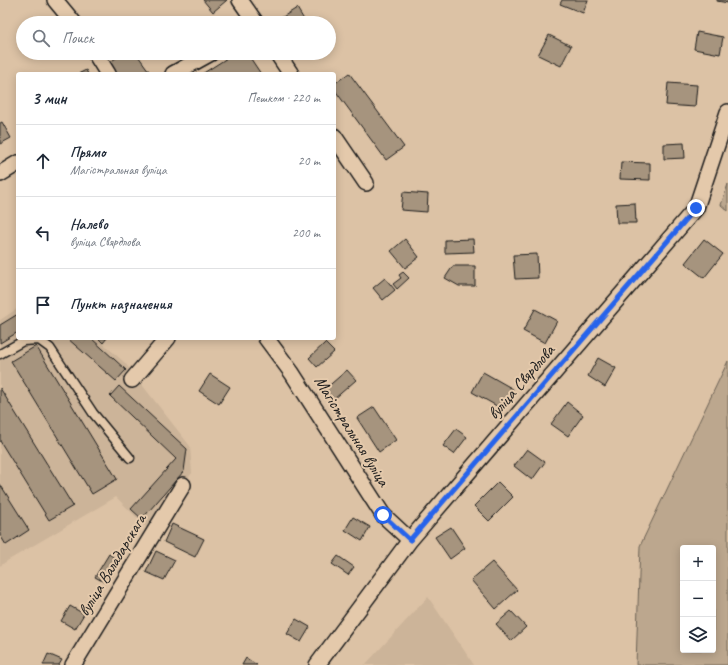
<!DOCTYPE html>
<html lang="ru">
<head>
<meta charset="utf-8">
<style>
  :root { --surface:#fff; --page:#f6f6f7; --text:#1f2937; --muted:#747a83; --line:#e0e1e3 }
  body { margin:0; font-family:Caveat,sans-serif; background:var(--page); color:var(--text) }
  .controls { position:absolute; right:12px; bottom:12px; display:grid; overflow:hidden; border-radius:4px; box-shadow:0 2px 10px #0003 }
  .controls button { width:36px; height:36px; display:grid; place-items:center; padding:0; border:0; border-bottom:1px solid var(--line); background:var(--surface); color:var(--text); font:20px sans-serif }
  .stop { position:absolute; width:12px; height:12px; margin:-9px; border:3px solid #2563eb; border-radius:50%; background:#fff }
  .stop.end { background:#2563eb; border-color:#fff; box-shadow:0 1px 4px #0008 }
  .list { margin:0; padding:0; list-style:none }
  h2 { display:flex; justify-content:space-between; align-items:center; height:52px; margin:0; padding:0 16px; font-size:17px }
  h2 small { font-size:13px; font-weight:400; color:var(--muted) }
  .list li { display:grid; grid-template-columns:26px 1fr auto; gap:12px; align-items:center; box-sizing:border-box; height:72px; padding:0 16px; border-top:1px solid var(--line) }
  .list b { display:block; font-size:15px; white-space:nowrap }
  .list p { margin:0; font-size:13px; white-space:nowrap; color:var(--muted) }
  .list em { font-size:13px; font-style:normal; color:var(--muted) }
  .icon { flex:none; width:22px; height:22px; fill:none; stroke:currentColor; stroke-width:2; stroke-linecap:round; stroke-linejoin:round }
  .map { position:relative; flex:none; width:728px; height:665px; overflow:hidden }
  .search { position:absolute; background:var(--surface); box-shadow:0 2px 10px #0003; left:16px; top:16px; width:320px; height:44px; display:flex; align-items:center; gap:10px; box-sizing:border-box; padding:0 14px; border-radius:22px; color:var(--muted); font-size:15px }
  .panel { position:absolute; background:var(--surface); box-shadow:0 2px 10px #0003; left:16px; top:72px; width:320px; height:268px; border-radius:4px }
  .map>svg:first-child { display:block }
</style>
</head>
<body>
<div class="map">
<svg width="728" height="665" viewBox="0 0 728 665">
  <rect width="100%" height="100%" fill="#dcc2a5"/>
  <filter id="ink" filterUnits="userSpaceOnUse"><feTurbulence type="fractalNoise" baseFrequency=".025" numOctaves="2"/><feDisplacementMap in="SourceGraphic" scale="8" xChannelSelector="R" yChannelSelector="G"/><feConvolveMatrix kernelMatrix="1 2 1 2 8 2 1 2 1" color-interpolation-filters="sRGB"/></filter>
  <g filter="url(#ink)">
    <path fill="#ccb499" d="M18 308V338H97L125 363 190 446 192 473 148 529 116 497 7 561 0 566V320Z
      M428 597 474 665H365Z"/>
    <path fill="#bca78e" stroke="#6c6255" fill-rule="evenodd" d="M728 184V211L721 205Z
      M728 361V665H636L640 546ZM683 548H713V650H683Z"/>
    <path fill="#a6947e" stroke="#1c1c1c" d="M203 0H227L213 12Z
      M562 0H588L583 13 560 4Z
      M717 0H728V3L717 1Z
      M297 8 306 23H285L281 18Z
      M697 32 723 37 720 54 694 49Z
      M549 35 571 46 561 66 538 55Z
      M123 53H136L151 74H112L106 65Z
      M235 53H247L261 74H202Z
      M86 70 88 74H78Z
      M349 73 404 147 386 160 334 89V84Z
      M668 83 697 85 695 107 666 105Z
      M2 122 11 138 0 144V123Z
      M684 143 685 158 664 159V144Z
      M621 162 650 163V180L620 179Z
      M403 192 428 194 427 212 401 210Z
      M635 203 636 223H617L616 204Z
      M405 239 419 257 405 268 391 251Z
      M473 239 474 252 445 253V240Z
      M704 239 723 254 704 278 685 263Z
      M537 254 538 278 515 279 513 255Z
      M453 266H475V286H459L445 278Z
      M403 272 409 278 397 289 393 284 401 278 399 275Z
      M385 278 395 290 383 300 373 288Z
      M535 309 557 321 545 343 523 331Z
      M18 314V332L0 343V325Z
      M67 338H91L126 370 116 381Z
      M98 338H107L103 343Z
      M325 343 334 352 317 367 309 358Z
      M36 346 117 479 92 494 11 361Z
      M598 358 616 368 605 387 588 376Z
      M347 370 356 380 333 400 324 390Z
      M483 372 513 389 502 409 472 392Z
      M210 374 230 387 219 404 199 391Z
      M119 386 187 449 184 471 142 519 131 509 176 459 110 396Z
      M0 388 73 506 49 520 0 441Z
      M567 402 583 415 568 436 551 424Z
      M374 407 396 440 379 452 357 418Z
      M456 429 467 437 454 454 443 446Z
      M527 449 545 462 532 480 514 466Z
      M498 482 513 497 489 521 474 506Z
      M0 484 29 530 6 545 0 535Z
      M353 517 370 527 362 541 345 530Z
      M172 524 204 539 195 557 164 542Z
      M451 527 465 548 450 559 435 537Z
      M156 551 175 560 164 580 146 572Z
      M109 554 119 561 106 583 95 577Z
      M338 556 354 567 348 575 332 564Z
      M492 562 517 590 496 609 471 580Z
      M70 606 84 614 75 629 61 621Z
      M511 611 526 627 511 641 496 624Z
      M296 619 310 627 301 642 287 634Z
      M48 654 62 660 59 665H43Z
      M246 658 257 665H242Z"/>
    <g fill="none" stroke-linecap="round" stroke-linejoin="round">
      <g stroke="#1c1c1c" stroke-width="11">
        <path id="lane" d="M0 354 23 341 39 340 50 348 93 413 130 458"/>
      </g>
      <g stroke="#1c1c1c" stroke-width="18">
        <path id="street" d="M55 0 74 23
          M240 0 256 23
          M95 53 108 74
          M277 53 291 74
          M173 74 211 53
          M334 136 366 183
          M0 174 18 163
          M266 338 292 373 383 515 410 540
          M132 380 168 338
          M73 665 183 485
          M317 665 410 540 696 208 728 112"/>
      </g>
      <use href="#lane" stroke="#e4c9ab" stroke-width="8"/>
      <use href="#street" stroke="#e4c9ab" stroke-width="15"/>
    </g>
  </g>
  <g fill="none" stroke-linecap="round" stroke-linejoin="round" filter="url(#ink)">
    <path stroke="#2563eb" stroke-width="5" d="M383 515 410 540 696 208"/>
  </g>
  <g text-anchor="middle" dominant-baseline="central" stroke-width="4" stroke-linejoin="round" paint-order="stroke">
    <g font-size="17" fill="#1c1c1c" stroke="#e4c9ab">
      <text transform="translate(521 382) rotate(-49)">вуліца Свярдлова</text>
      <text transform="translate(352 431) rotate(58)">Магістральная вуліца</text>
      <text transform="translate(112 565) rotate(-59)">вуліца Валадарскага</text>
    </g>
  </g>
</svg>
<div class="controls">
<button>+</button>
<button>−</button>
<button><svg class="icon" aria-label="layers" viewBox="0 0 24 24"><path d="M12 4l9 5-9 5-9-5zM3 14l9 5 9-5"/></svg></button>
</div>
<div class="stop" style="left:383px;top:515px"></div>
<div class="stop end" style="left:696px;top:208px"></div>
<div class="search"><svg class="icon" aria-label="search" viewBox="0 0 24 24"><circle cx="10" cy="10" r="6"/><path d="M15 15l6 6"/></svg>Поиск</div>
<section class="panel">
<h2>3 мин<small>Пешком · 220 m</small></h2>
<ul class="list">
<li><svg class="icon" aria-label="ahead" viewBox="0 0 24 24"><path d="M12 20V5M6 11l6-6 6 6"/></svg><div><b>Прямо</b><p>Магістральная вуліца</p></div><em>20 m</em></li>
<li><svg class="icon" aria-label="left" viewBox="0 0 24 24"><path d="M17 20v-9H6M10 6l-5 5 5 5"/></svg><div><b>Налево</b><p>вуліца Свярдлова</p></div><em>200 m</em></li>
<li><svg class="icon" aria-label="arrive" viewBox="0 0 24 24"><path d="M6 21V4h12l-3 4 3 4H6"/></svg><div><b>Пункт назначения</b></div></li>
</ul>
</section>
</div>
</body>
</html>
